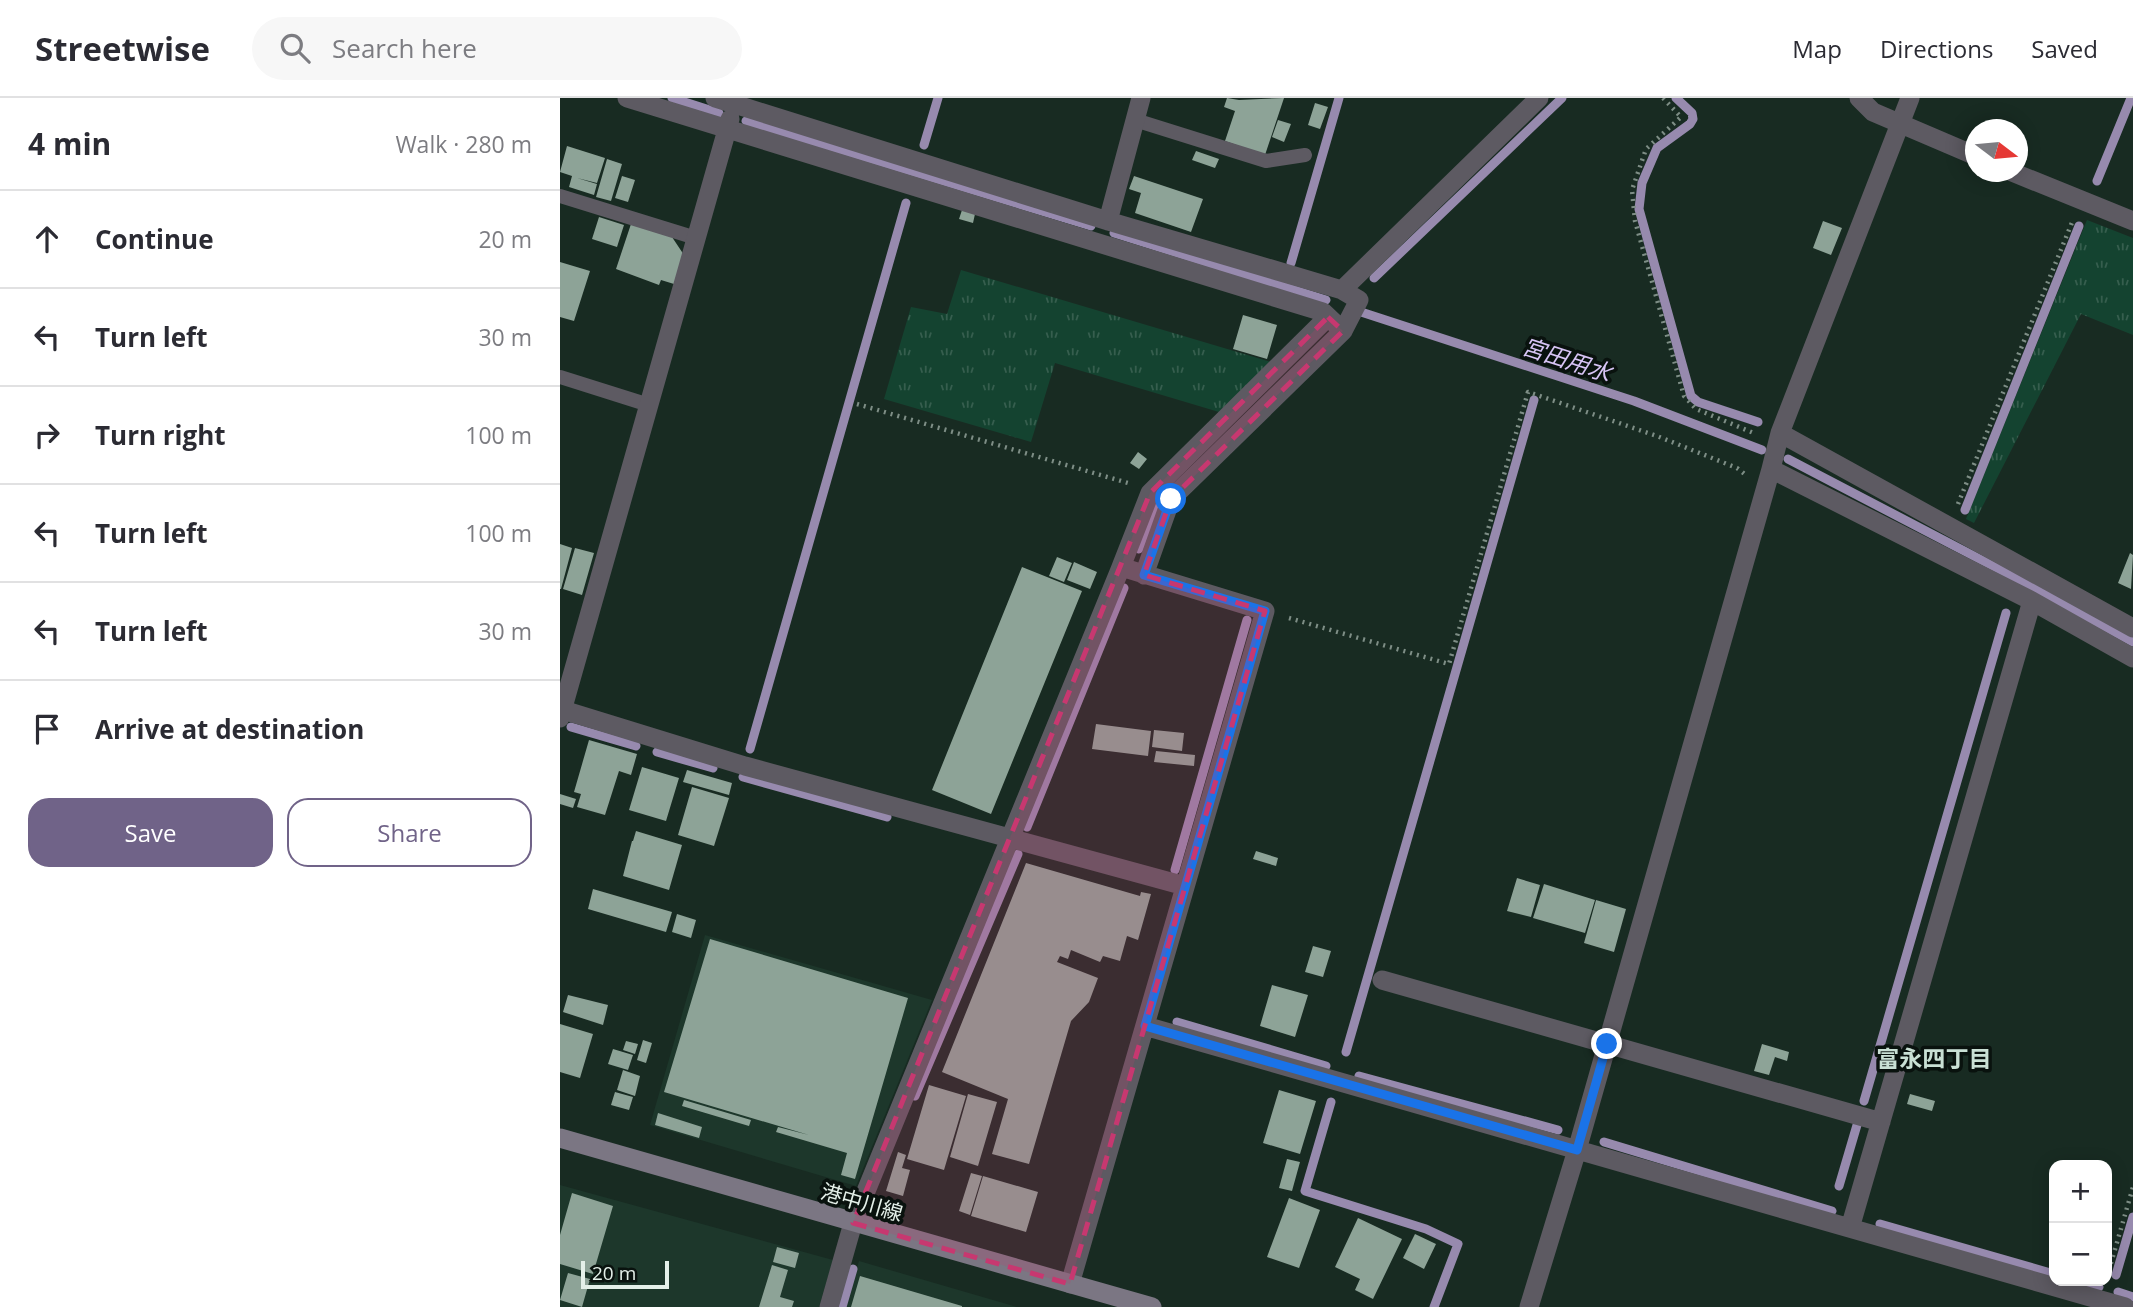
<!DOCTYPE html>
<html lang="en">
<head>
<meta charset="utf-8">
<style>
  :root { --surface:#fff; --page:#f7f7f7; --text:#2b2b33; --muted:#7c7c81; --line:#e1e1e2; --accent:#706388 }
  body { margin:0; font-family:"Open Sans","Noto Sans JP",sans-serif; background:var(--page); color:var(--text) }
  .controls { position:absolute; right:21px; bottom:21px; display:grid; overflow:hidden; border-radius:14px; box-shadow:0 4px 18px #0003 }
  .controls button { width:63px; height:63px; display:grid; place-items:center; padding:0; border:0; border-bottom:2px solid var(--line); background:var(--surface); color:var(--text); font:35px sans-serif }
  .compass { position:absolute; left:1405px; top:21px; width:63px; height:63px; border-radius:50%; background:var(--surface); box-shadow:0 4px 18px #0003; rotate:106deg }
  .scale { position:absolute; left:21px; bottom:18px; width:88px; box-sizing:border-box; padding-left:7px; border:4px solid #e4f0e9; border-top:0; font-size:19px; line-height:24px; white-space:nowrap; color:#e4f0e9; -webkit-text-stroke:5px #09120e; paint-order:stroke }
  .stop { position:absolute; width:21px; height:21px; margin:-16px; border:5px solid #1a73e8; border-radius:50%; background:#fff }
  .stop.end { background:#1a73e8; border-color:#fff; box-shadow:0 2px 7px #0008 }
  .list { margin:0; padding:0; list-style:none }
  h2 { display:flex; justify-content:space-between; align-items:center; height:91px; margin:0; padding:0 28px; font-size:30px }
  h2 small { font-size:23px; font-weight:400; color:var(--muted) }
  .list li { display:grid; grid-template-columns:46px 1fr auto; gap:21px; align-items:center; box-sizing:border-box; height:98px; padding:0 28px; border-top:2px solid var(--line) }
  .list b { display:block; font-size:26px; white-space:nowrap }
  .list em { font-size:23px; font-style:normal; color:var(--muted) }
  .actions { display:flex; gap:14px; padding:21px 28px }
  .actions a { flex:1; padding:16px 0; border:2px solid var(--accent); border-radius:21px; text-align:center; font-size:24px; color:var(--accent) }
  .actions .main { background:var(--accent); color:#fff }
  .icon { flex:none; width:38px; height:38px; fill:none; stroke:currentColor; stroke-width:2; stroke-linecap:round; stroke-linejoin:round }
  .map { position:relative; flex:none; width:1573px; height:1209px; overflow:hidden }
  header { display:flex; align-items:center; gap:42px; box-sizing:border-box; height:98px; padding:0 35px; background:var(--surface); border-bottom:2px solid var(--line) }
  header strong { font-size:33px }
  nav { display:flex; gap:38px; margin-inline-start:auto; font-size:24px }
  .search { width:490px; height:63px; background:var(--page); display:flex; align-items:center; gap:18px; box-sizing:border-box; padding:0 24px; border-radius:38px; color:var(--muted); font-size:26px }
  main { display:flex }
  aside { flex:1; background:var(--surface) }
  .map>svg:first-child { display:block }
</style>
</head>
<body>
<header>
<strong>Streetwise</strong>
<div class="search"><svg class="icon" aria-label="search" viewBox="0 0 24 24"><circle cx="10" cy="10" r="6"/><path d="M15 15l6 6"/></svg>Search here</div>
<nav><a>Map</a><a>Directions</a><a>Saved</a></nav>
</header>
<main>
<aside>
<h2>4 min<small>Walk · 280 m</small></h2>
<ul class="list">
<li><svg class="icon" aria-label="ahead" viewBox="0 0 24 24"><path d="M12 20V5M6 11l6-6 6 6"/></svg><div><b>Continue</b></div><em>20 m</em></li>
<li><svg class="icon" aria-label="left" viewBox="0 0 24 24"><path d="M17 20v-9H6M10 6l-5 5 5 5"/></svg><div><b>Turn left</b></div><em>30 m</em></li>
<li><svg class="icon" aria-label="right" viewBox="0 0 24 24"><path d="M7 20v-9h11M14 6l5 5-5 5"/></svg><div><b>Turn right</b></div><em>100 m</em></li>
<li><svg class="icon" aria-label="left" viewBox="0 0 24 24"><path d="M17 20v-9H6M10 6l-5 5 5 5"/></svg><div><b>Turn left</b></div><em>100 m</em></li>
<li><svg class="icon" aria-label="left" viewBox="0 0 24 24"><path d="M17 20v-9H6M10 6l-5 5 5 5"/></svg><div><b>Turn left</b></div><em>30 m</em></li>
<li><svg class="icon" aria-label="arrive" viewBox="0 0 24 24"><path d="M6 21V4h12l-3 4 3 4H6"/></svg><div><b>Arrive at destination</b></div></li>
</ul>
<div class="actions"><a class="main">Save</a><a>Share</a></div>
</aside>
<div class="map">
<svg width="1573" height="1209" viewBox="0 0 1573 1209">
  <defs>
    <pattern id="grass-tufts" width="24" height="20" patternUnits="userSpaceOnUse" patternTransform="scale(1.75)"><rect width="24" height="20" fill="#144330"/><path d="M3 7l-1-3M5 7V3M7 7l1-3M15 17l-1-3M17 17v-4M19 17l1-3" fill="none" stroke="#365e4e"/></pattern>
  </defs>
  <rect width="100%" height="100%" fill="#182b22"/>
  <path fill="#1d372b" d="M145 837 372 902 296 1088 90 1027Z
    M0 1087 273 1162 259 1209H0Z
    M299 1163 457 1209H285Z"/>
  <path fill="url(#grass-tufts)" d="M1527 122 1573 140V237L1521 216 1414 425 1406 421Z
    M401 172 711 264 659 314 495 265 471 344 324 301 351 209 387 216Z"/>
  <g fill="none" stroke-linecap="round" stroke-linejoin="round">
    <path stroke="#978aae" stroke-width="9" d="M112 0 159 15
      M1116 0 1132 15 1133 21 1130 26 1097 50 1082 85 1079 111 1131 298 1138 304 1198 324
      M186 23 531 128
      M364 47 378 0
      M1537 83 1571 0
      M554 135 766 202
      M731 165 779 0
      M814 180 1002 0
      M798 213 1074 303 1202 352
      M1228 361 1456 480 1573 544
      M1405 412 1519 128
      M579 451 597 404
      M11 629 76 648
      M190 651 346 105
      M97 654 153 670
      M183 679 327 719
      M467 729 564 490
      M615 772 687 522
      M617 924 766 968
      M786 954 974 302
      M799 978 998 1032
      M355 998 458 756
      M1304 1003 1446 515
      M771 1004 745 1093 866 1131 898 1146 874 1209
      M1044 1044 1272 1113
      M1279 1088 1297 1027
      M1320 1126 1494 1176
      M1556 1177 1573 1119
      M1517 1183 1539 1189
      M1558 1194 1573 1199
      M282 1209 293 1171"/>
  </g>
  <path fill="#8da397" d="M667 0 679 2 724 0 705 57 665 43 675 13 664 9Z
    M755 5 768 9 760 31 748 27Z
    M718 22 731 26 724 44 712 39Z
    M7 48 45 60 37 85 17 80 37 86 34 97 9 89 12 78 0 74Z
    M636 53 659 61 655 70 632 62Z
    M47 61 62 66 51 103 36 99Z
    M62 78 75 82 68 104 55 100Z
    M574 78 643 101 631 134 575 115 581 95 569 91Z
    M402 112 415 116 413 125 399 121Z
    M39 119 64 127 57 149 32 141Z
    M1263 123 1282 130 1271 157 1253 150Z
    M71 126 112 139 124 157 114 186 101 182 99 187 56 171Z
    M0 164 30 173 14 223 0 219Z
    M683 217 717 227 707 261 673 251Z
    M578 354 587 361 579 371 570 365Z
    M0 446 12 450 1 491H0Z
    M15 450 34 455 22 497 3 491Z
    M1570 455 1573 457 1571 491 1558 485Z
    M497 459 512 465 504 484 489 478Z
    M514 464 537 474 530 491 507 482Z
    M462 469 522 493 431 716 372 692Z
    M536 626 591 633 588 658 532 651Z
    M594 632 624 635 622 653 592 649Z
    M29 642 77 656 71 677 59 673 45 717 17 709 21 696 14 694Z
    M596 653 635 657 634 668 594 664Z
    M82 669 119 680 106 723 69 712Z
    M127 672 172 685 169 697 123 684Z
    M132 689 169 700 154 748 118 737Z
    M0 696 16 701 13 710 0 706Z
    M76 733 122 747 109 792 63 778 72 743H73Z
    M696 753 718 760 716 768 693 761Z
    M466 765 580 798 581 794 591 796 578 842 567 838 560 863 543 858 540 864 511 852 508 861 500 858 497 864 538 880 529 904 511 923 469 1066 432 1056 448 1001 382 974Z
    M957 780 980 787 971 819 947 813Z
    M984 786 1035 802 1025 835 973 820Z
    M33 791 112 814 106 834 28 811Z
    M1036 802 1066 811 1054 854 1024 845Z
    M117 816 136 822 131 840 112 834Z
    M150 841 348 900 295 1081 281 1077 287 1055 216 1034 218 1029 249 1037 104 994Z
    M753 848 771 853 763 879 745 874Z
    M712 887 748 897 735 939 700 928Z
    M8 897 48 907 43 927 3 914Z
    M0 926 33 936 20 980 0 974Z
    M83 942 92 945 86 965 77 962Z
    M66 943 78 946 75 956 63 952Z
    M1202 946 1229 954 1227 963 1215 959 1209 977 1194 973Z
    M53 951 73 957 68 972 48 966Z
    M63 972 80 978 75 998 57 992Z
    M369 987 406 998 384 1072 347 1061Z
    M719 992 756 1003 740 1056 703 1045Z
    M55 994 73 999 69 1012 51 1007Z
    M408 996 437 1004 418 1068 390 1059Z
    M1350 996 1375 1003 1372 1013 1347 1006Z
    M124 1002 191 1022 189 1028 122 1008Z
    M98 1015 142 1029 139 1040 95 1027Z
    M338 1054 346 1057 342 1070 350 1072 343 1098 326 1093Z
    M727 1061 740 1064 732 1093 719 1090Z
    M411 1075 422 1078 410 1117 399 1113Z
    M423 1078 478 1094 466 1134 411 1118Z
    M12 1095 53 1108 33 1176 0 1166V1137Z
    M729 1100 760 1112 739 1170 707 1159Z
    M798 1120 842 1141 813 1201 795 1192 800 1181 775 1169Z
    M855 1136 876 1146 864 1171 843 1160Z
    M217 1149 239 1155 235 1170 213 1164Z
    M212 1167 228 1172 220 1199 234 1203 232 1209H199Z
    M8 1175 30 1181 22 1209 0 1202Z
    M300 1178 402 1208V1209H291Z"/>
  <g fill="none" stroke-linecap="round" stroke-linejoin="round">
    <path stroke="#7e8e86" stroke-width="4.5" stroke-dasharray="2 5" stroke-linecap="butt" d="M1103 0 1121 19 1086 51 1072 92 1075 123 1124 298 1136 311 1196 336
      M297 306 568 385
      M1398 406 1513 122
      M729 520 889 566 968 294 1097 338 1177 370 1186 377
      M1547 1179 1573 1089"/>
    <path stroke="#5d5a62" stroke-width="14" d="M575 22 706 63 745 57
      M0 98 136 140
      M0 279 89 307"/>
    <path stroke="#5d5a62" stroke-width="19" d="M67 0 763 214 783 233
      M155 0 548 123 782 192 979 0
      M1299 0 1313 14 1416 58
      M1350 0 1220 335 1573 530
      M1452 74 1573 123
      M548 123 581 0
      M1211 371 1220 335
      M561 469 590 395 768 219
      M584 477 611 401 783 233 799 202 782 192
      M0 611 185 668 625 788
      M0 620 170 21
      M822 882 1321 1024
      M585 928 1565 1209
      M1290 1130 1472 503
      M269 1209 293 1125 561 469 705 513 510 1186
      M969 1209 1017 1052 1211 371 1472 503 1573 560"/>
    <path stroke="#7b7683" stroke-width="19" d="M0 1040 592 1209"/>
  </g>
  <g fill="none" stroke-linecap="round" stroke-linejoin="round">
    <path stroke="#1a73e8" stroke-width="9" d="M611 401 584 477 705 513 585 928 1017 1052 1047 946"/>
  </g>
  <path fill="#c73870" fill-opacity="0.2" stroke="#c73870" stroke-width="5" stroke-dasharray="14 9" stroke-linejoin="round" d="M768 219 783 233 611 401 584 477 705 513 510 1186 293 1125 590 395Z"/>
  <g text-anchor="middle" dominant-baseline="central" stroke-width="7" stroke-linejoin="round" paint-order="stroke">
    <g font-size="21" fill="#e4f0e9" stroke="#09120e">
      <text transform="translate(302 1104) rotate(16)">港中川線</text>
    </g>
    <g font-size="23" font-style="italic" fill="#d7c4f5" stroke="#09120e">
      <text transform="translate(1007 261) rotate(18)">宮田用水</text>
    </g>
    <g font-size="23" font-weight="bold" fill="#c9e0d4" stroke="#09120e">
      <text x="1374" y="960">富永四丁目</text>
    </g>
  </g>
</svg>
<div class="controls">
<button>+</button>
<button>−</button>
</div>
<svg class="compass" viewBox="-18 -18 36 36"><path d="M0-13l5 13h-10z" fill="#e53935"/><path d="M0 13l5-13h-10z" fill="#7c7c81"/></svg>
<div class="scale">20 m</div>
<div class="stop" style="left:611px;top:401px"></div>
<div class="stop end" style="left:1047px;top:946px"></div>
</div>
</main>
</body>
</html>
